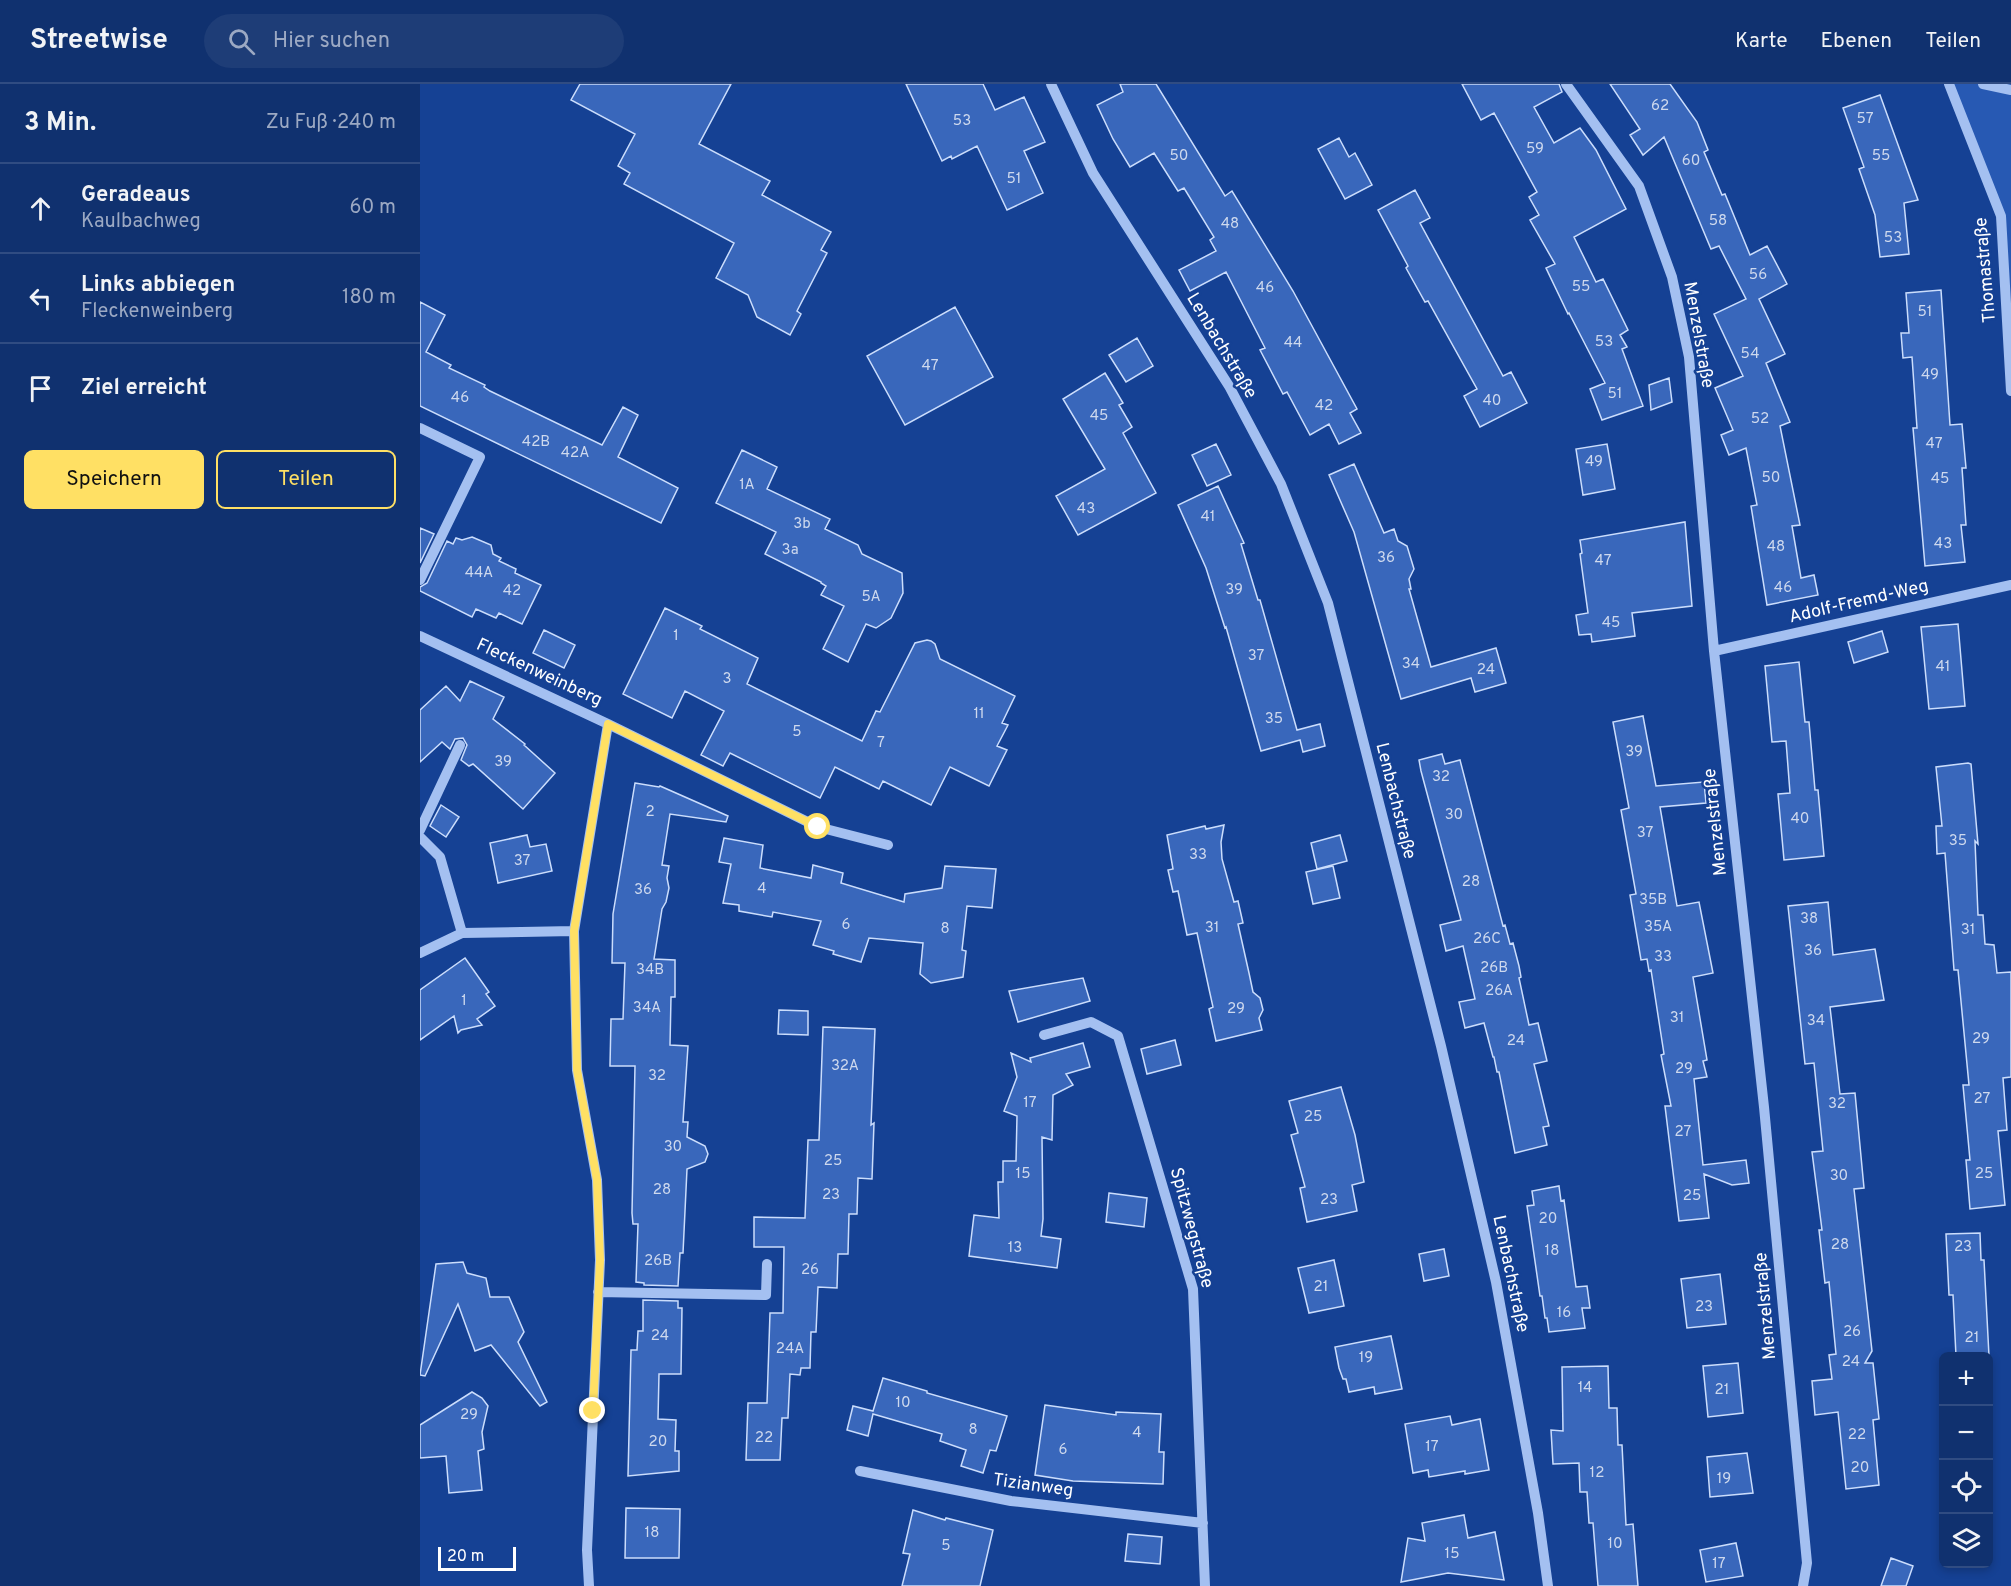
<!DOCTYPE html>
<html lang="de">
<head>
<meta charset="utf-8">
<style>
  :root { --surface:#10316f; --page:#1e3d77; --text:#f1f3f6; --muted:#9ca9c3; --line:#304c82; --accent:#ffe064 }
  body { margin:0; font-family:Overpass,sans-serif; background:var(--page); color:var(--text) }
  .controls { position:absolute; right:18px; bottom:18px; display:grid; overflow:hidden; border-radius:9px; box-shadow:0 3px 9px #0003 }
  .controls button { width:54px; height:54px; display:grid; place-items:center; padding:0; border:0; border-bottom:2px solid var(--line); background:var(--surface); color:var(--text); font:30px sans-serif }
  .scale { position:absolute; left:18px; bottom:15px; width:78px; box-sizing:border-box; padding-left:6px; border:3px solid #fff; border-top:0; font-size:16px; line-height:21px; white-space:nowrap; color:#fff; -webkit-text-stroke:4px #154194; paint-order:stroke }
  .stop { position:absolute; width:18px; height:18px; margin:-14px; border:4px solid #ffe064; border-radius:50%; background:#fff }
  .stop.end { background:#ffe064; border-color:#fff; box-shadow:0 2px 6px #0008 }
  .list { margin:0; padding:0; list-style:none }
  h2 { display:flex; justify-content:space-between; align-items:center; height:78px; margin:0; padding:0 24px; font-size:26px }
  h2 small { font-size:20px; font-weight:400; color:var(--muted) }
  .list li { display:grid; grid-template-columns:39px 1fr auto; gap:18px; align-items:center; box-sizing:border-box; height:90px; padding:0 24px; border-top:2px solid var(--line) }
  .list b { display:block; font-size:22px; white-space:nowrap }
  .list p { margin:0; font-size:20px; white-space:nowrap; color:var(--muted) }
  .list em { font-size:20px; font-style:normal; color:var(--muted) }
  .actions { display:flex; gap:12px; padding:18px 24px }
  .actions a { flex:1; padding:14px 0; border:2px solid var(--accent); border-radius:9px; text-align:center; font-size:21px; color:var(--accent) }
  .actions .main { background:var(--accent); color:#111 }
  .icon { flex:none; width:33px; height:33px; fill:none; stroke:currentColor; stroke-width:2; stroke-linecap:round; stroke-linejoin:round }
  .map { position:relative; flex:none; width:1591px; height:1502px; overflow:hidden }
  header { display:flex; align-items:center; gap:36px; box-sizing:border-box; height:84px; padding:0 30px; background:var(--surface); border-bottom:2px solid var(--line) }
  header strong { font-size:28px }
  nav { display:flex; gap:33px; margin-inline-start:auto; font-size:21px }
  .search { width:420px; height:54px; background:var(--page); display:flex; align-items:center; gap:15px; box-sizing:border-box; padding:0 21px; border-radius:33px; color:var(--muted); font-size:22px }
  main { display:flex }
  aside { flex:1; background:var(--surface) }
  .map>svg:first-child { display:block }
</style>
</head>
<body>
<header>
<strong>Streetwise</strong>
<div class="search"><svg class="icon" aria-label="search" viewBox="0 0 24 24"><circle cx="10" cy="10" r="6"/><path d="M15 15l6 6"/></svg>Hier suchen</div>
<nav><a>Karte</a><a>Ebenen</a><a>Teilen</a></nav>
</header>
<main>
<aside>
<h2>3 Min.<small>Zu Fuß · 240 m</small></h2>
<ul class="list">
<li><svg class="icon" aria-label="ahead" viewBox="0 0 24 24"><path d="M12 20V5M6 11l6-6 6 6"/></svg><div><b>Geradeaus</b><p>Kaulbachweg</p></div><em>60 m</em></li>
<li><svg class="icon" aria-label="left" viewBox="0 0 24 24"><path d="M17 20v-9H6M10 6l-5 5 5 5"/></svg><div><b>Links abbiegen</b><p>Fleckenweinberg</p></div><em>180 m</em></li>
<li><svg class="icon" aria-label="arrive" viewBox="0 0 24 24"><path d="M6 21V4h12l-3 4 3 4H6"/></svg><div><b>Ziel erreicht</b></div></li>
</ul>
<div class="actions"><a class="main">Speichern</a><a>Teilen</a></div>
</aside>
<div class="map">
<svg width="1591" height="1502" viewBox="0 0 1591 1502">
  <rect width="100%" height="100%" fill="#154194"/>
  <path fill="#2759b3" d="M1529 0H1591V307L1581 132Z"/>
  <path fill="#3967bb" stroke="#cbddfc" stroke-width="1.5" d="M160 0H311L279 60 350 97 342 111 411 148 401 166 407 169 377 227 381 230 370 251 337 233 328 211 296 194 314 159 204 100 210 89 198 82 215 50 151 16Z
    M486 0H563L575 26 604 13 625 58 604 67 623 109 587 126 557 62 532 75 531 72 522 77Z
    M700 0H736L805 112 812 107 873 207 937 325 930 329 941 349 919 360 909 340 890 351 867 308 863 310 840 266 845 264 806 188 770 207 759 186 796 167 790 156 794 153 764 104 758 107 734 69 710 83 693 55 677 21 703 8Z
    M1042 0H1139L1142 8 1114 23 1134 59 1160 44 1176 66 1206 125 1154 153 1176 198 1183 195 1208 246 1200 251 1207 263 1202 265 1223 322 1182 336 1170 305 1185 299 1149 229 1148 230 1126 184 1135 180 1110 136 1119 131 1109 113 1117 108 1074 29 1061 36Z
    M1190 0H1250L1277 38 1288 66 1284 68 1302 111 1305 110 1330 171 1347 162 1367 200 1339 215 1365 270 1346 279 1370 338 1360 342 1380 441 1372 442 1381 494 1394 491 1398 511 1347 521 1331 422 1337 421 1326 364 1309 371 1301 351 1313 346 1295 304 1323 292 1294 230 1326 215 1299 162 1291 165 1244 53 1223 71 1210 51 1220 45Z
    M1460 11 1498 116 1484 119 1489 170 1460 173 1455 131 1439 85 1444 83 1423 24Z
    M919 54 929 73 935 69 952 101 925 115 898 65Z
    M995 106 1010 134 1000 139 1083 292 1091 288 1107 319 1060 343 1044 312 1057 305 1008 217 1005 218 986 184 988 182 958 126Z
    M1521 206 1530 341 1542 340 1546 384H1542L1546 441H1541L1545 478 1505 482 1493 344H1497L1492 273 1483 274 1481 249H1489L1486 209Z
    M0 218 25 231 6 268 31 281 29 284 65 301 64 303 70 307 182 361 203 323 218 331 198 373 258 404 241 439 0 322Z
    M535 223 573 293 485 341 447 272Z
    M717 254 733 282 706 298 689 271Z
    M685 289 703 319 699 321 712 343 703 349 736 409 658 451 636 412 685 385 643 315Z
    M1249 294 1252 318 1231 326 1229 301Z
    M796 360 811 391 787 402 772 371Z
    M1187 360 1195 405 1163 411 1156 365Z
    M322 366 357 383 347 405 410 435 405 445 438 461 442 470 482 489 483 509 471 534 456 544 446 540 428 578 403 565 424 522 401 511 406 502 401 499V498L345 470 356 448 296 419Z
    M934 380 964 449 974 445 978 457 987 462 994 485 989 495 991 505H989L1011 583 1076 564 1086 599 1055 608 1051 594 981 615 934 448 909 391Z
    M798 402 824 459 821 460 838 516H840L877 646 900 640 905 662 883 668 880 656 841 667 806 543 805 544 786 484 758 421Z
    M1265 438 1272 522 1212 529 1215 552 1172 558 1171 550 1159 551 1156 531 1168 529 1160 470 1162 469 1160 456Z
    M0 444 14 450 0 479Z
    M52 453 71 461 73 470 81 474 79 477 96 485 95 489 121 501 102 540 79 529 76 534 56 525 52 533 0 507V503L7 499 27 457 33 460 36 454 42 456Z
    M245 524 282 542 280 545 338 574 327 600 442 657 456 627 460 628 495 559 507 556 511 557 515 560 520 575 595 612 582 639 588 641 577 662 587 666 569 702 530 683 511 721 463 697 459 705 415 683 400 714 310 669 303 682 281 671 304 627 265 607 252 634 203 610Z
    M1538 540 1545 622 1509 625 1501 543Z
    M124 546 155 561 144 584 113 569Z
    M1462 547 1468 568 1434 579 1428 558Z
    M1379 578 1385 638H1389L1395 706H1398L1404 772 1364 776 1358 710 1370 709 1366 657 1352 658 1345 582Z
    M50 597 84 613 73 635 105 660 104 661 135 689 103 725 53 680 49 682 41 676 47 661 43 654 35 655 30 665 22 658 0 678V626L26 602 40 617Z
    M1223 632 1236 702 1284 698 1286 719 1240 723 1257 822 1279 818 1293 889 1273 893 1287 976 1283 977 1287 993 1274 995 1283 1081 1326 1076 1329 1099 1312 1101 1284 1090 1289 1134 1259 1137 1245 1022H1251L1241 971 1244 970 1231 886 1229 887 1227 875 1221 876 1210 811 1216 810 1201 726 1209 724 1193 638Z
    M1022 670 1025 680 1040 676 1083 842 1085 841 1090 860 1093 859 1099 882 1101 893 1099 894 1109 941 1118 939 1127 977 1114 980 1129 1042 1123 1043 1127 1061 1095 1069 1079 988H1077L1074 973H1073L1064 939 1045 944 1039 918 1055 915 1043 862 1026 867 1020 841 1041 836 1001 687 999 676Z
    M1548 679 1551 680 1558 760 1555 757 1558 831H1563L1565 860 1574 861 1577 889 1591 888V993L1583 994 1587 1046 1578 1047 1585 1121 1550 1125 1546 1076H1550L1543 1001H1549L1538 886H1534L1525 769 1517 770 1516 742H1522L1516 683Z
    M215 699 239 703 240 702 308 732 306 738 250 730 242 781 249 782 247 794 249 804 246 818 242 825 234 875 255 876V913H251L250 961 268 962 263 1038H268L267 1053 285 1062 288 1070 285 1078 267 1085 263 1169H260L258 1202 224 1201V1199L216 1198 218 1140H213L212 1129 215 982H190L191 935H203L205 879H192L193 830Z
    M21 721 39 733 26 753 10 742Z
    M804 741 801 758 802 775 814 818 818 817 823 839 818 840 829 889 833 908 840 914 843 926 839 934 842 946 796 957 789 925 793 923 789 905 777 849 767 851 758 807 753 808 748 786 753 785 747 751 785 742 786 745Z
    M107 751 110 763 126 760 132 787 78 799 70 759Z
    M920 751 927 777 897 785 891 759Z
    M304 754 343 761 340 784 391 794 393 781 423 789 421 799 484 818 485 810 522 804 525 782 576 785 572 824 547 822 542 866 546 867 543 893 511 899 500 890 503 859 449 854 441 878 413 870 414 867 393 861 401 837 353 828 352 833 319 827V821L303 819 311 780 299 778Z
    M913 782 920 814 893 820 886 788Z
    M1408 818 1413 871 1455 865 1464 916 1410 923 1420 1010 1435 1009 1444 1104 1434 1105 1452 1267 1445 1279H1453L1459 1335 1453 1336 1459 1401 1426 1405 1418 1328 1395 1331 1394 1319 1392 1297 1412 1295 1409 1271 1416 1270 1409 1198 1405 1199 1399 1146H1402L1392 1068 1403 1067 1394 979 1385 980 1368 822Z
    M45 874 69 908 66 910 75 922 57 935 62 941 41 946 38 949 34 932 0 956V906Z
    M663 894 670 917 598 938 589 907Z
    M359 926 388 927V951L358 950Z
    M403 943 455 945 451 1041 454 1039 452 1095 438 1094 437 1130H429L428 1170H418L417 1204 398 1203 396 1248H391L390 1284H381L380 1291 370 1290 368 1334H362L360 1376H326L328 1319H347L350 1229H363L364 1163H334V1133L385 1134 388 1056H399Z
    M755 956 761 981 727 990 721 965Z
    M663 959 670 983 646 990 653 1001 633 1011 632 1056 622 1053 623 1135 621 1152 641 1155 637 1184 549 1172 554 1131 579 1134 578 1098H583V1077H596L597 1032 584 1027 597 993 591 969 611 978 610 974Z
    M921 1003 935 1051 944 1098 932 1101 937 1127 887 1138 880 1104 885 1103 871 1051 878 1049 869 1017Z
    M1139 1102 1141 1117 1144 1116 1156 1203 1167 1202 1170 1224H1162L1165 1244 1129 1248 1127 1234H1125L1122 1212H1120L1107 1122 1114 1121 1112 1107Z
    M689 1109 727 1114 724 1143 686 1138Z
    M1560 1149 1561 1176H1564L1569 1272H1536L1533 1211H1529L1526 1150Z
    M1024 1165 1029 1192 1004 1197 999 1170Z
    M914 1176 924 1222 889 1229 878 1184Z
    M43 1178 47 1189 66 1194 70 1213H89L104 1248 98 1258 127 1318 120 1322 71 1261 55 1267 38 1220 5 1292 0 1291 16 1180Z
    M1300 1190 1306 1240 1267 1244 1261 1195Z
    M223 1216 258 1217V1224H262L261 1290H239L238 1335 256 1336 255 1367H259V1387L208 1392 211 1266H217L218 1247H223Z
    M971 1252 982 1305 955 1310 954 1303 929 1308 926 1295H923L919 1284 915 1263Z
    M1318 1279 1323 1329 1288 1333 1283 1282Z
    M1188 1282 1189 1324H1197L1198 1361H1202L1206 1441 1213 1440 1218 1502H1178L1173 1439H1169L1167 1408H1160L1159 1379 1133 1380 1131 1346 1143 1347 1142 1283Z
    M463 1294 507 1307V1309L587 1332 576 1367 570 1366 563 1389 541 1382 546 1366 520 1357 522 1350 453 1330 448 1352 427 1346 433 1322 453 1327Z
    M52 1308 62 1314 68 1322 62 1348 64 1365 58 1367 62 1406 29 1409 26 1372 0 1374V1341Z
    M625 1321 696 1331V1328L741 1330 739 1368H744L743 1400 653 1397 615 1391Z
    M1030 1332 1032 1341 1060 1335 1069 1386 1045 1390V1387L1009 1393 1008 1386 993 1389 985 1340Z
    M1327 1369 1333 1409 1290 1413 1287 1373Z
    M206 1424 260 1425 259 1474H205Z
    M493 1426 525 1436 526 1434 573 1446 560 1502H482L490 1470 483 1469Z
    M1044 1431 1048 1454 1075 1448 1084 1496 1028 1489 981 1498 988 1454 1005 1457 1002 1439Z
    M708 1450 742 1453 740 1480 705 1477Z
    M1316 1459 1323 1492 1286 1498 1280 1466Z
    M1471 1474 1493 1482 1486 1502H1461Z"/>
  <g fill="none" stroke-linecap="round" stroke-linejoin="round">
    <path stroke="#a4c0f1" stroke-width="10" d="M631 0 673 89 809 302 861 400 908 519 1021 962 1076 1198 1118 1429 1128 1502
      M1146 0 1219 102 1252 193 1269 273 1294 567 1344 1023 1387 1479 1383 1502
      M1529 0 1581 132 1591 307
      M1563 0 1591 6
      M0 344 60 373 0 496
      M0 552 188 640 154 847 157 986 177 1096 180 1176 167 1466 169 1502
      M1294 567 1591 501
      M188 640 398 743 468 761
      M0 746 40 661
      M0 753 20 773 42 849
      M0 869 42 849 154 847
      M624 951 671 938 698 952 773 1205 785 1502
      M178 1208 346 1211 347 1180
      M440 1387 591 1417 783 1439"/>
  </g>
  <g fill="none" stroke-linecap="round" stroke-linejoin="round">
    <path stroke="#ffe064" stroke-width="8" d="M173 1327 180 1176 177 1096 157 986 154 847 188 640 398 743"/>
  </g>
  <g text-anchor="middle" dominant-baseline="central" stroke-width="5" stroke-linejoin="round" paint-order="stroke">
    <g font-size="15" fill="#ced9ee">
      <text x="1240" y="22">62</text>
      <text x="1445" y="35">57</text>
      <text x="542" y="37">53</text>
      <text x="1115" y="65">59</text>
      <text x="759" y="72">50</text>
      <text x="1461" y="72">55</text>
      <text x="1271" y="77">60</text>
      <text x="594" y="95">51</text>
      <text x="1298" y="137">58</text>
      <text x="810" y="140">48</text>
      <text x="1473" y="154">53</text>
      <text x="1338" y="191">56</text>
      <text x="1161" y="203">55</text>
      <text x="845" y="204">46</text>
      <text x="1505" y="228">51</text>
      <text x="1184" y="258">53</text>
      <text x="873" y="259">44</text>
      <text x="1330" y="270">54</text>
      <text x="510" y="282">47</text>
      <text x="1510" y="291">49</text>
      <text x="1195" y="310">51</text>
      <text x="40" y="314">46</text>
      <text x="1072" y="317">40</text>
      <text x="904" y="322">42</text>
      <text x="679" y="332">45</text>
      <text x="1340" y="335">52</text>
      <text x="116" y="358">42B</text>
      <text x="1514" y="360">47</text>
      <text x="155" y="369">42A</text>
      <text x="1174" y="378">49</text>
      <text x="1351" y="394">50</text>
      <text x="1520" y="395">45</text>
      <text x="327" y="401">1A</text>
      <text x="666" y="425">43</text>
      <text x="788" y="433">41</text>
      <text x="382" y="440">3b</text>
      <text x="1523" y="460">43</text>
      <text x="1356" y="463">48</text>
      <text x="370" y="466">3a</text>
      <text x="966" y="474">36</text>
      <text x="1183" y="477">47</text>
      <text x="59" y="489">44A</text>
      <text x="1363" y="504">46</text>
      <text x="814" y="506">39</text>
      <text x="92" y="507">42</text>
      <text x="451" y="513">5A</text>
      <text x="1191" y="539">45</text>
      <text x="256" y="552">1</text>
      <text x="836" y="572">37</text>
      <text x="991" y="580">34</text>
      <text x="1523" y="583">41</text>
      <text x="1066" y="586">24</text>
      <text x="307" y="595">3</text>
      <text x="559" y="630">11</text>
      <text x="854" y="635">35</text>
      <text x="377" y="648">5</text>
      <text x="461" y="659">7</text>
      <text x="1214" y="668">39</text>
      <text x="83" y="678">39</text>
      <text x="1021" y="693">32</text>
      <text x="230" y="728">2</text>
      <text x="1034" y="731">30</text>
      <text x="1380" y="735">40</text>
      <text x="1225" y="749">37</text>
      <text x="1538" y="757">35</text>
      <text x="778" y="771">33</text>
      <text x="102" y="777">37</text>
      <text x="1051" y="798">28</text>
      <text x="342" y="805">4</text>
      <text x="223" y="806">36</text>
      <text x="1233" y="816">35B</text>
      <text x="1389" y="835">38</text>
      <text x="426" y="841">6</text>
      <text x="1238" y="843">35A</text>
      <text x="792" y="844">31</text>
      <text x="525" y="845">8</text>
      <text x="1548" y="846">31</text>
      <text x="1067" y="855">26C</text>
      <text x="1393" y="867">36</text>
      <text x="1243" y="873">33</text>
      <text x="1074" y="884">26B</text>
      <text x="230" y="886">34B</text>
      <text x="1079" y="907">26A</text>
      <text x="44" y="917">1</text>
      <text x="227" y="924">34A</text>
      <text x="816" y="925">29</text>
      <text x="1257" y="934">31</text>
      <text x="1396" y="937">34</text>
      <text x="1561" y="955">29</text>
      <text x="1096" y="957">24</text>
      <text x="425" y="982">32A</text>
      <text x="1264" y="985">29</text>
      <text x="237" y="992">32</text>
      <text x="1562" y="1015">27</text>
      <text x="610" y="1019">17</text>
      <text x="1417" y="1020">32</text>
      <text x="893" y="1033">25</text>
      <text x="1263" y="1048">27</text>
      <text x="253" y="1063">30</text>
      <text x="413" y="1077">25</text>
      <text x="603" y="1090">15</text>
      <text x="1564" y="1090">25</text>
      <text x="1419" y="1092">30</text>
      <text x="242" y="1106">28</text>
      <text x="411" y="1111">23</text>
      <text x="1272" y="1112">25</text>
      <text x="909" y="1116">23</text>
      <text x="1128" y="1135">20</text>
      <text x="1420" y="1161">28</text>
      <text x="1543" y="1163">23</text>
      <text x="595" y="1164">13</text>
      <text x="1132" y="1167">18</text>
      <text x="238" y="1177">26B</text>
      <text x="390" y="1186">26</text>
      <text x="901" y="1203">21</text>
      <text x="1284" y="1223">23</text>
      <text x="1144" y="1229">16</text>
      <text x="1432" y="1248">26</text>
      <text x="240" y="1252">24</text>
      <text x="1552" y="1254">21</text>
      <text x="370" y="1265">24A</text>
      <text x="946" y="1274">19</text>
      <text x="1431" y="1278">24</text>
      <text x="1165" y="1304">14</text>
      <text x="1302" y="1306">21</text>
      <text x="483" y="1319">10</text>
      <text x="49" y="1331">29</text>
      <text x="553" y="1346">8</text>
      <text x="717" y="1349">4</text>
      <text x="1437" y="1351">22</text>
      <text x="344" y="1354">22</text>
      <text x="238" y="1358">20</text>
      <text x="1012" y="1363">17</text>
      <text x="643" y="1366">6</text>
      <text x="1440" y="1384">20</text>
      <text x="1177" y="1389">12</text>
      <text x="1304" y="1395">19</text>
      <text x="232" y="1449">18</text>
      <text x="1195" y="1460">10</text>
      <text x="526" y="1462">5</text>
      <text x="1032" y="1470">15</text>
      <text x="1299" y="1480">17</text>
    </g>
    <g font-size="18" fill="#fff" stroke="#154194">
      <text transform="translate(1566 186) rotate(-95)">Thomastraße</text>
      <text transform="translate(1278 251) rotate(80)">Menzelstraße</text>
      <text transform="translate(801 262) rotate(59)">Lenbachstraße</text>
      <text transform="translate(1439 518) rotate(-13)">Adolf-Fremd-Weg</text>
      <text transform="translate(119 589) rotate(25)">Fleckenweinberg</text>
      <text transform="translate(975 717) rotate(76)">Lenbachstraße</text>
      <text transform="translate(1296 738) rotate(-96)">Menzelstraße</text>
      <text transform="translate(771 1144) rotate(75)">Spitzwegstraße</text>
      <text transform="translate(1090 1190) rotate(78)">Lenbachstraße</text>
      <text transform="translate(1346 1222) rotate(-95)">Menzelstraße</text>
      <text transform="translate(613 1402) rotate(8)">Tizianweg</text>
    </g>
  </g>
</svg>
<div class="controls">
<button>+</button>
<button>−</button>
<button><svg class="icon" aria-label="locate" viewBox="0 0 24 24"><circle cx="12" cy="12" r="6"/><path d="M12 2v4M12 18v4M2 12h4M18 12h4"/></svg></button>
<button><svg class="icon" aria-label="layers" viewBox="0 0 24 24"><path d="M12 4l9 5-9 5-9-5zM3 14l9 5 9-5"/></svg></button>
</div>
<div class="scale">20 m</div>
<div class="stop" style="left:398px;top:743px"></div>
<div class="stop end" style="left:173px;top:1327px"></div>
</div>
</main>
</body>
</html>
